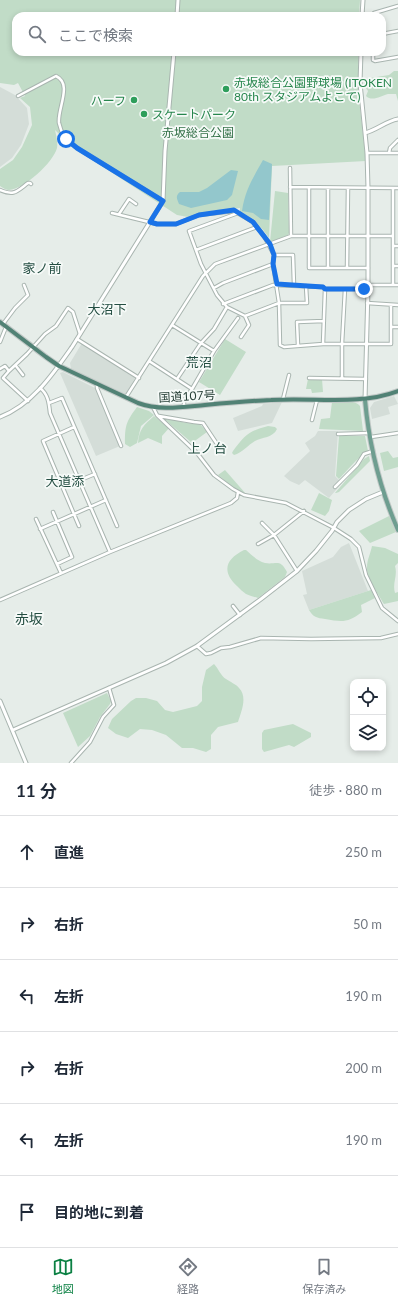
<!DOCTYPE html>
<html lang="ja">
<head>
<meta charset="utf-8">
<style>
  :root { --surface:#fff; --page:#f6f6f7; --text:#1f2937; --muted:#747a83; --line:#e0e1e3; --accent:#0b8043 }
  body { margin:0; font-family:Lato,"Noto Sans JP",sans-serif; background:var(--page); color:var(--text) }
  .controls { position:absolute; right:12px; bottom:12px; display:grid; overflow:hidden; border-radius:8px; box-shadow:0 2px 6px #0003 }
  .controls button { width:36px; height:36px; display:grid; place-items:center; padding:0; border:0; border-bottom:1px solid var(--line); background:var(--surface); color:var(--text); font:20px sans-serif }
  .stop { position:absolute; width:12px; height:12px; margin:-9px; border:3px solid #1a73e8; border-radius:50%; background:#fff }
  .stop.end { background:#1a73e8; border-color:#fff; box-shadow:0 1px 4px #0008 }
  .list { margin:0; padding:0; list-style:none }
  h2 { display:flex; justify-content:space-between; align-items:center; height:52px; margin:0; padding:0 16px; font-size:17px }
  h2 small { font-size:13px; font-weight:400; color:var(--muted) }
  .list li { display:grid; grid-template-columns:26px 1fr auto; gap:12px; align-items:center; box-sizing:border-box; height:72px; padding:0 16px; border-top:1px solid var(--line) }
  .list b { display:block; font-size:15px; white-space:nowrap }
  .list em { font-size:13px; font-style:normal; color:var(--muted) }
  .icon { flex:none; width:22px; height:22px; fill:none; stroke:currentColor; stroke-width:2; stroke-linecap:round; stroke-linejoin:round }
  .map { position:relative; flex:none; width:398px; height:763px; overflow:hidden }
  .search { position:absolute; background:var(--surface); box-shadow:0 2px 6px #0003; left:12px; right:12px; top:12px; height:44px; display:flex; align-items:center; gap:10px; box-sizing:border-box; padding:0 14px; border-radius:12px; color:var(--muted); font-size:15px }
  .sheet { height:484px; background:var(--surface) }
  nav { display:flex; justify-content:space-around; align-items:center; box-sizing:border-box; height:56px; border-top:1px solid var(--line); background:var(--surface); font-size:11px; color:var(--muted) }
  nav a { display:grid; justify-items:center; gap:2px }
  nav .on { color:var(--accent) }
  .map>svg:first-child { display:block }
</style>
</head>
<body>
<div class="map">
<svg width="398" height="763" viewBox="0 0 398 763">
  <rect width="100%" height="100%" fill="#e6ede9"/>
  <path fill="#d4ddd8" d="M0 87 15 95 27 108 29 124 21 145 12 158 0 167Z
    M82 343 135 378 126 394 71 369 70 363Z
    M63 372 95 388 107 413 120 446 96 456 60 373Z
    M394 396 398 404 388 407 390 414 372 419 370 408 374 402Z
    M282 402 272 423 238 431 233 418 262 406 263 404Z
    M318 431H338L335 476 342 483 329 498 305 480 299 485 290 481 284 476 310 451 305 443 315 436Z
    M349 543 368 591 309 610 303 595 307 594 302 571 333 557 341 547Z"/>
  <path fill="#c1dcc7" d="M0 0H360L359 16H16V52H358V90L366 161 272 166 269 238C261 226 253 218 240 212V208L211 211 188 217 177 215 71 146 55 130C56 135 58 142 57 148 53 163 24 189 9 190 6 190 3 188 0 186V169L13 160 22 147 32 125 30 107 20 98 25 96 18 83 14 85 0 83Z
    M394 71H398V101L396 94C395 94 389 94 388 94 381 96 372 102 366 96L368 91 364 85V79L389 75Z
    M275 191 288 193 289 233 288 235 270 242Z
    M225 339 246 352 220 395 199 382Z
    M308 379H322L323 392 312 393 311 389H306Z
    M332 402C342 402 353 399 360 406L363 431 319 429 321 419 330 418Z
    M137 407 149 411 154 415 141 426 137 443 130 447 125 444C125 425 126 422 137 407Z
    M154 416 169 428 162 436V444L148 438 138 443C139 429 144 425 154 416Z
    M162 417 186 423 200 424 207 432 192 443Z
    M268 426 275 427 277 429C273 438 262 437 255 441 248 445 242 453 234 455L232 453 233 451C245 435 249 431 268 426Z
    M339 436H365L368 451C362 453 345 473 339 479L336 476Z
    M388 451 393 458 398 457V467L384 471 380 453Z
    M369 456 370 461 339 492 336 493H335L364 459Z
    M225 470 246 494 233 487 218 475Z
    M319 493 332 500 329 511 325 516 311 510Z
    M389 516 396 532 370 543 359 531Z
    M372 546 385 548 398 554V563L395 566C398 576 392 583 395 593L398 592V601L384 604C379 595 366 577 367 567 367 560 371 552 372 546Z
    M244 550H246C252 555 257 561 265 563 276 565 280 558 287 572L285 577 258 598C255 597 250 596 246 594 243 592 240 589 237 586 221 571 226 559 244 550Z
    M371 590 375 598 361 605 362 612C348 623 342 622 325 619 317 618 313 617 309 610Z
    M214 664C218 668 221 676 226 679 230 682 236 684 239 688 248 697 241 712 238 722L218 727 211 735V749L206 752 193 748H182L166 735 152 730 140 729 128 738 116 734 108 728 112 719 131 701 136 698H146L157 701 165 710 173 712 197 706 202 701V687L206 670Z
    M107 693 111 701 110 704 100 717 90 736 78 747 63 713Z
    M293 724 311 733V737L294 747 289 745 264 752 262 749V733L264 730Z"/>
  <path fill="#93c7cc" d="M263 160 272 164 269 220 261 219 253 213 242 211C245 190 253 178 263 160Z
    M231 170 238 171 232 195 227 200 191 208 179 204C177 199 175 196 180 192H199L207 188Z"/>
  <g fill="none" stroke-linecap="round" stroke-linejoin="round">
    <g stroke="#a9b5b0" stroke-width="4.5">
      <path id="minor" d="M374 16V13L398 6
        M382 34 398 31
        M373 52V60L375 61 398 57
        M18 96 56 76C73 84 57 109 59 123 61 134 68 142 77 148L163 201
        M367 153H398
        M389 153 390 148 398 140
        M290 168 291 236
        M290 187 398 188
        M309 188V268H368
        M328 188V268
        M393 188V285
        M0 190C14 196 16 192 28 183H30L31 184
        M112 213 157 224H176L199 215 234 211 253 222 264 236 274 255 273 264 279 303 280 345 284 347 323 344H391V305
        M238 213 189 231 201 264 217 295 227 307 245 316 249 325 241 337
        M119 214 129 199 136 204
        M393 246H398
        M196 250 257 227
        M274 255H293L294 285
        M393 266H398
        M347 268 348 188
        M368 285H398
        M214 288 223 283 273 264
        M367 303 398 305
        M223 304 273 285 323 287 325 289H368
        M245 316 279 303H307L306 286
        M3 324 15 308 28 295 24 285
        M172 325 214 351
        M391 327H398
        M77 339 139 378
        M0 342 6 327
        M323 344 325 289
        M298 345 297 322 324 321
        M149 361 192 389 214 351 238 318
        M16 366 23 375
        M0 369 5 366 9 371 27 354 45 334 56 326 68 308 73 312 80 334
        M9 371 3 378 28 401
        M309 378 366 379
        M342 378V344L345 289
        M177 379 201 343 214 329 227 307
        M97 385V388L121 446
        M40 388C48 394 49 403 50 413L110 552
        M126 397 203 276 215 264 291 236H393
        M283 399 289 375
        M49 403 62 398 117 526
        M153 407 157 415 197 453 214 475 233 489 244 495 286 503 334 528 351 539 359 547 366 575 382 608 398 621
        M184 407V401L192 389
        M159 416 194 422 203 423 217 444
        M312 420 317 400
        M74 427 43 441 79 526
        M338 434 369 433
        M371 437 398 433
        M63 487 95 474
        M335 487 357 465 364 454 373 451
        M53 512 72 557 57 564
        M36 519 61 573
        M262 523 274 535 297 571
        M40 529 106 500
        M258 544 274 535 304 511
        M0 600 110 552 231 503 237 498 238 492
        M233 606 240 615
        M197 646 206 654 211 653 221 648 230 647 261 638 311 639 381 638 398 634
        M71 763 90 742 103 717 114 705 109 688"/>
    </g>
    <g stroke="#a9b5b0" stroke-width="5">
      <path id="tertiary" d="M177 16 178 0
        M362 16 363 0
        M361 52 360 83 367 153 368 188V289L365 400
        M365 133C377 130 386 121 398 119
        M0 417C32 405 53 374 72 347L163 201 165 151 174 52
        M0 701 26 763
        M13 730 166 663 197 646 261 599 297 571 316 551 332 531 337 522 349 510 366 499 383 492"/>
    </g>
    <g stroke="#c2c9c7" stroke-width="6">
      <path id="primary" d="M365 400C369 444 380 489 398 530"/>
    </g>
    <g stroke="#c2c9c7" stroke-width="6">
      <path id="trunk" d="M0 322 46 357 59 366 138 403C160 411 182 407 205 405 227 403 249 401 271 400 314 397 358 406 398 391"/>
    </g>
    <use href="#minor" stroke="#fff" stroke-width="2.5"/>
    <use href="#tertiary" stroke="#fff" stroke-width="3"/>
    <use href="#primary" stroke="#6e9e90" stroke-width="4"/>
    <use href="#trunk" stroke="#518275" stroke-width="4"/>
  </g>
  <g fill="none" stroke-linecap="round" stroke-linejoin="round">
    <path stroke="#1a73e8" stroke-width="5" d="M66 139 77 148 163 201 150 222 157 224H176L199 215 234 210 253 222 270 244 274 255 273 264 277 284 323 287 325 289H364"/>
  </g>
  <g fill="#2e9e5b" stroke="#f6faf8" stroke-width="1.5">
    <circle cx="226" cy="89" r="4"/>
    <circle cx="134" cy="100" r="4"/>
    <circle cx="144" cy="114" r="4"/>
  </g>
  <g text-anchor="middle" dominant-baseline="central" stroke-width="3.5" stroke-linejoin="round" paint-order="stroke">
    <g font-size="12" fill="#27864d" stroke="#f6faf8" text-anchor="start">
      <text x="234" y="82">赤坂総合公園野球場 (ITOKEN<tspan x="234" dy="14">80th スタジアムよこて)</tspan></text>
      <text x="126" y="100" text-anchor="end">ハーフ</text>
      <text x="152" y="114">スケートパーク</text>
    </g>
    <g font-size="12" fill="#347148" stroke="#f6faf8">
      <text x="198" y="132">赤坂総合公園</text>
    </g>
    <g font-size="12" fill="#263e36" stroke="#f6faf8">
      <text transform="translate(187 396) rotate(-3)">国道107号</text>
    </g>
    <g font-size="13" fill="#244e42" stroke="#f6faf8">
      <text x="42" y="268">家ノ前</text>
      <text x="107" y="309">大沼下</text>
      <text x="199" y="362">荒沼</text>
      <text x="207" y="448">上ノ台</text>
      <text x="65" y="481">大道添</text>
    </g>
    <g font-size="14" fill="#244e42" stroke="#f6faf8">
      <text x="29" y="618">赤坂</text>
    </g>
  </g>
</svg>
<div class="controls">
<button><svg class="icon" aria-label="locate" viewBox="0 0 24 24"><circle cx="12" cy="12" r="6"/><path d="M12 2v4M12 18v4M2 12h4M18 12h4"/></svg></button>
<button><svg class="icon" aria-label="layers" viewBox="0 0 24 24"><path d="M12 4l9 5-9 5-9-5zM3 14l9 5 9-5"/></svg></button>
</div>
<div class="stop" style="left:66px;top:139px"></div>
<div class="stop end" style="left:364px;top:289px"></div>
<div class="search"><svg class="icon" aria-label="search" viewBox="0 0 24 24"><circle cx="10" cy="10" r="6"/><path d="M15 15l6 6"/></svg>ここで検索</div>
</div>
<section class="sheet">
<h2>11 分<small>徒歩 · 880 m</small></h2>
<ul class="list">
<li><svg class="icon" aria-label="ahead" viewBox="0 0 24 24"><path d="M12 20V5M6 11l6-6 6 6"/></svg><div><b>直進</b></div><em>250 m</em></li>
<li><svg class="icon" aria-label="right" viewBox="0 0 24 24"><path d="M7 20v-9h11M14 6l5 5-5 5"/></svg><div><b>右折</b></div><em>50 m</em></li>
<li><svg class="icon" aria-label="left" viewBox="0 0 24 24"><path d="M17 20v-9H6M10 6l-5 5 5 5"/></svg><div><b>左折</b></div><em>190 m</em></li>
<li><svg class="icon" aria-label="right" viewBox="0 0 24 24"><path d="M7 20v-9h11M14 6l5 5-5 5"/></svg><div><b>右折</b></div><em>200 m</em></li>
<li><svg class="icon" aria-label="left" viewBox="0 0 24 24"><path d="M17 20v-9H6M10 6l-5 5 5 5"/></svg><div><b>左折</b></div><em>190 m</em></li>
<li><svg class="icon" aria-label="arrive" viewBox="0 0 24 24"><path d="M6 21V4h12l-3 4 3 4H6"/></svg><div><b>目的地に到着</b></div></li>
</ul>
</section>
<nav>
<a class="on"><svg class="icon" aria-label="map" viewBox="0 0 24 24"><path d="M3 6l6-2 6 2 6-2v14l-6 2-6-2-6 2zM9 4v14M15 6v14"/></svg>地図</a>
<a><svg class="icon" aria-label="directions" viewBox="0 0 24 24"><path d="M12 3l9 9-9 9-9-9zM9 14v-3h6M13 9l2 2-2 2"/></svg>経路</a>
<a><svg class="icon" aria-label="saved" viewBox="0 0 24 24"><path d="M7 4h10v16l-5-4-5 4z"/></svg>保存済み</a>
</nav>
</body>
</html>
